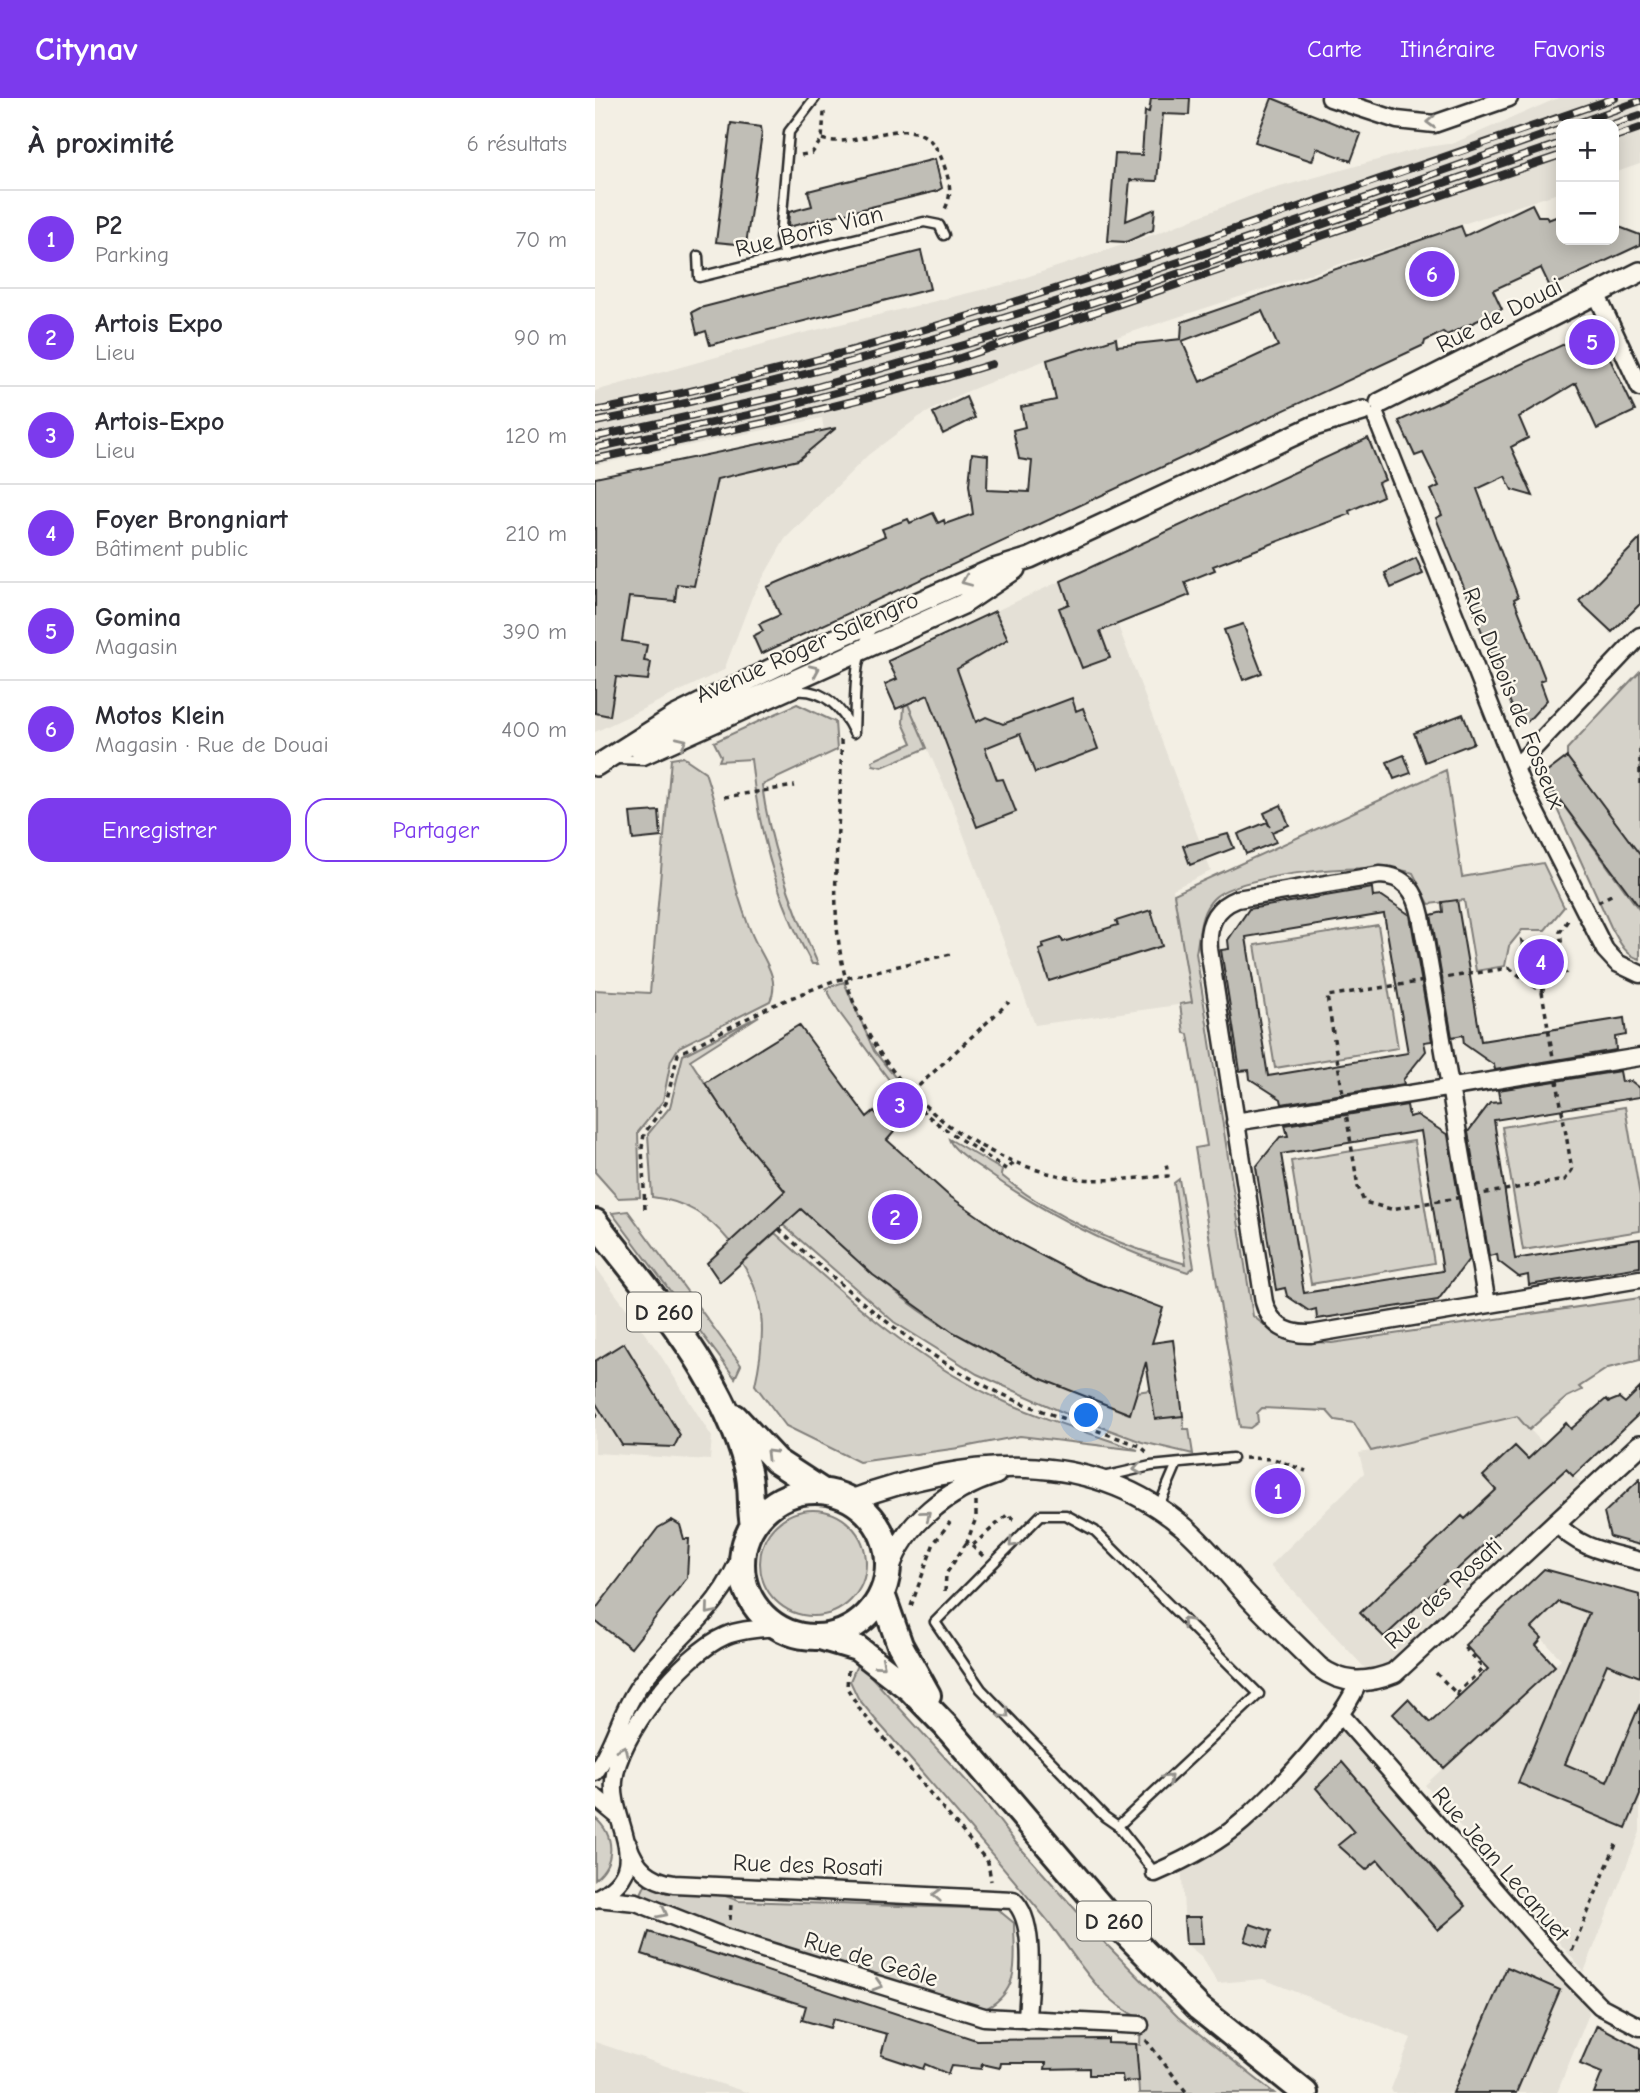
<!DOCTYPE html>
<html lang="fr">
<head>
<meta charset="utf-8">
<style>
  :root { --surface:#fff; --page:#f7f7f7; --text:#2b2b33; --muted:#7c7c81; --line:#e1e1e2; --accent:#7c3aed }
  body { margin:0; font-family:"Comic Neue",sans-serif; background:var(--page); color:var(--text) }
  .controls { position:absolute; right:21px; top:21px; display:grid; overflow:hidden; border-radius:14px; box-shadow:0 4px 18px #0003 }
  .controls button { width:63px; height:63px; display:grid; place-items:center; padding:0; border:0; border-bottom:2px solid var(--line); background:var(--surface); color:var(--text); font:35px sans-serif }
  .you { position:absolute; left:492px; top:1318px; width:24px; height:24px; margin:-18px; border:5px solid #fff; border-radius:50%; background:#1a73e8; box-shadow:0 0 0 10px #1a73e833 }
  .badge { display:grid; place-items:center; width:46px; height:46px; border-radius:50%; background:var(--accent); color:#fff; font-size:23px; font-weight:700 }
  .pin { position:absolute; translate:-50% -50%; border:4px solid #fff; box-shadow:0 2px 7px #0006 }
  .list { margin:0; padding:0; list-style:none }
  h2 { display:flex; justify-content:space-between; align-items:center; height:91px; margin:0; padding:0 28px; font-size:30px }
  h2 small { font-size:23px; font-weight:400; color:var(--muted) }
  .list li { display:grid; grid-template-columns:46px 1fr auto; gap:21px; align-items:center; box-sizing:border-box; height:98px; padding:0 28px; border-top:2px solid var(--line) }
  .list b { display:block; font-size:26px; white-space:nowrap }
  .list p { margin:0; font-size:23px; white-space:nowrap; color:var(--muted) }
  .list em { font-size:23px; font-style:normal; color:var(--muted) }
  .actions { display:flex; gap:14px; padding:21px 28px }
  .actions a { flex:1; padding:16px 0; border:2px solid var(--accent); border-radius:21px; text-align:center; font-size:24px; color:var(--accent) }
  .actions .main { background:var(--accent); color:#fff }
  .map { position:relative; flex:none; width:1045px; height:1995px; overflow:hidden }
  header { display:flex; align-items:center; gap:42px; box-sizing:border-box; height:98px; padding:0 35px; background:var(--accent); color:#fff }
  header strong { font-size:33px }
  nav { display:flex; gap:38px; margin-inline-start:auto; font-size:24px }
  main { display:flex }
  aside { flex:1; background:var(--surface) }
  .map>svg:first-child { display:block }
</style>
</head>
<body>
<header>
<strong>Citynav</strong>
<nav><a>Carte</a><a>Itinéraire</a><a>Favoris</a></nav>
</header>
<main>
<aside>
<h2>À proximité<small>6 résultats</small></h2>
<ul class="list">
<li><span class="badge">1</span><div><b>P2</b><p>Parking</p></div><em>70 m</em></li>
<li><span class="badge">2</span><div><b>Artois Expo</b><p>Lieu</p></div><em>90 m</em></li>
<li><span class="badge">3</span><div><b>Artois-Expo</b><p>Lieu</p></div><em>120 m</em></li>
<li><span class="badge">4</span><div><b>Foyer Brongniart</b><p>Bâtiment public</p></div><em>210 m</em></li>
<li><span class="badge">5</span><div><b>Gomina</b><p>Magasin</p></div><em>390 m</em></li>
<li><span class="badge">6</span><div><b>Motos Klein</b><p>Magasin · Rue de Douai</p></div><em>400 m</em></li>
</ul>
<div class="actions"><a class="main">Enregistrer</a><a>Partager</a></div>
</aside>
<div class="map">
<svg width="1045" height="1995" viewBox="0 0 1045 1995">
  <rect width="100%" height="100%" fill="#f3efe4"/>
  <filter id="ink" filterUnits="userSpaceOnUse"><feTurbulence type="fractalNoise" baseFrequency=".0143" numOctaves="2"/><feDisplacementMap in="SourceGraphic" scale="14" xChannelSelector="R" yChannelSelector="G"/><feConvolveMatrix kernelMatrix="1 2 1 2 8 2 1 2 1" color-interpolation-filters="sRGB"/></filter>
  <g filter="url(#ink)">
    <path fill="#e4e0d6" d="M963 0H1045V66L1019 75V26H966V94L451 262 368 295 324 319 273 357 190 441 157 499 129 572 0 634V380L229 332 227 320 0 367V293L200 237 411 186 563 135 660 96 826 50 859 45Z
      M500 467 616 773 578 791 597 905 440 927 356 703 293 563Z
      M0 1168 64 1255 117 1339 115 1362 0 1355Z
      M922 1318 994 1394 781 1582 675 1468 769 1375 764 1355 804 1348Z
      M1045 1497V1734L989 1874 830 1687 966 1561 914 1505Z
      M747 1618 991 1894 994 1916 962 1995H798L796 1991 816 1940 668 1881 623 1885 606 1858 591 1846 586 1764 647 1724Z
      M0 1944 89 1974 154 1995H0Z"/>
    <path fill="#d5d2c9" stroke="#807e7a" stroke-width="2" d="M1045 573V757L972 659V651Z
      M202 606 240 624 242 652 167 687C175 749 197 809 223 866H217C183 804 163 732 156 661L124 663 126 658 119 644Z
      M313 606 332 650 287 669 278 667 277 663 317 645 308 625 309 608Z
      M88 659 110 674C128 727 135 782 156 834 164 856 187 879 175 903L84 949 76 962 68 1003 43 1034 45 1099 23 1100 0 1074V892L55 895 76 661Z
      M851 672 867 779 948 765 969 809 950 832H927L914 848 910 868 881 873 869 802 834 806 818 775C784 763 644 775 619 800 604 814 605 836 601 855L658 1218C683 1240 704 1244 737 1245L1045 1200V1262L1013 1270 984 1289 987 1292 972 1299 934 1332 922 1318 776 1353 759 1325 740 1322 732 1313 667 1310 662 1315 663 1324 655 1330 645 1329 600 1050 612 1048 593 936 589 935 585 906 597 904 579 796Z
      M947 678 1045 813V861C1029 857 1024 842 1016 829Z
      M783 827 803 950 680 970 660 847Z
      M249 884 279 953 308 989 303 994 244 914 231 890Z
      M164 918 95 962 147 1041 190 1093 135 1144C114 1118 90 1103 57 1099L53 1036 75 1009 88 957Z
      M1030 1009 1045 1098V1133L928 1152 907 1029Z
      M354 1041 407 1072 406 1077C457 1120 527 1149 591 1166L579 1085 584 1081 599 1169 593 1174C518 1151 453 1118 390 1073 379 1065 357 1052 354 1041Z
      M819 1043 839 1165 716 1186 696 1063Z
      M206 1111C255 1156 303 1202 360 1235 416 1268 474 1292 534 1316L542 1294 555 1292 588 1318 589 1331H594L598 1356 547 1344 474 1317 382 1276 299 1224 188 1127Z
      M33 1113 146 1267 140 1280 17 1115Z
      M180 1135C247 1195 315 1259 397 1298 444 1320 494 1335 543 1352L425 1338 364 1350 264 1364 191 1328 160 1287C170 1243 172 1202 147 1165Z
      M165 1465a53 53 0 1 1 106 0a53 53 0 1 1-106 0Z
      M262 1567 270 1572 386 1699 421 1745 511 1846 583 1919 679 1995H544L541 1946 545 1947 546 1921C499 1899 480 1855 448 1817 393 1751 337 1685 280 1621L263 1600 255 1583Z
      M0 1720C20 1737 21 1764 0 1781Z
      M51 1785 72 1795 114 1792 144 1803 402 1811 419 1825C419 1859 427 1891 392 1910L367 1905 89 1821 44 1800Z"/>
    <path fill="#c0beb6" stroke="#2b2b2b" stroke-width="2" fill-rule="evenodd" d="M556 0H595L594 17 568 16 562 83 535 82 531 123 560 111 558 132 531 144 513 143 520 56 547 57 550 13 554 14Z
      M677 0 766 36 756 63 722 50 717 63 660 44Z
      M136 25 166 29 167 35 151 147 121 144Z
      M340 61 347 90 342 93 193 129 194 114 217 108 213 93Z
      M937 106 943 118H951L953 122 966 117V142H1019V127L1045 137V147L955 189 946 170 898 192 907 211 852 237 848 234 830 243 829 247 166 556 158 538 168 533 164 526 185 517 172 489 290 438 287 431 313 421 315 425 338 415 343 425 349 422 350 426 378 416 374 387 377 355 393 357 392 392 434 394 437 363 424 361 418 332 430 329 426 309 461 302 452 262 521 240 522 248 586 241 587 224 866 128 870 138ZM667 213 683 248 605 284 587 243Z
      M326 153 335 191 115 247 111 233 102 236 97 214 105 210Z
      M995 234 1004 238 1040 313 1002 331 981 285 924 319 933 340 916 349 938 398 917 392 910 378 882 391 923 499 919 501 950 581 945 583 952 602 932 624 922 621 841 420 847 417 836 392 844 388 828 355 820 358 804 323Z
      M371 299 380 320 348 336 338 315Z
      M241 330 203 362 122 381 99 488 82 486 80 503 34 499 27 543 52 547 49 563 56 564 53 582 21 579 15 618 0 615V380Z
      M773 340 790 382 783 385 788 398 754 413 755 416 618 468 620 472 590 484 595 497 505 533 515 560 487 570 464 510 474 506 466 483Z
      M1045 441V506L1017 534 984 503Z
      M821 460 828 476 796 490 790 475Z
      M400 513 413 541 362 571 381 624 391 619 408 626 477 600 481 613 488 610 503 651 440 675 425 636 390 650 402 682 408 681 421 714 382 729 333 597 301 611 290 586 302 581 293 563Z
      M648 526 667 575 648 582 629 532Z
      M868 616 879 645 830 664 819 635Z
      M809 657 816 675 799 681 792 664Z
      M972 659 1045 757V810L947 678Z
      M686 707 694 727 677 734 681 744 651 756 643 736 672 724 675 729 669 715Z
      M64 713 66 739 38 742 35 715Z
      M633 736 639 750 595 767 588 748Z
      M777 790 778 799 787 798 815 817 837 943 829 944 831 953 808 982 809 986 687 1006 686 1001 655 981 654 972 645 973 626 852 634 851 633 842 654 811ZM789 816 813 955 673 978 651 839Z
      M862 802 886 943 1029 920 1031 937 1020 939 1021 952 900 972 899 967 869 946 868 937 857 939 836 817 848 814 847 804Z
      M556 812 567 848 454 883 444 852 449 850 447 846 466 840 468 844 523 827 521 823Z
      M926 842 937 850 942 844 958 855 965 860 961 867 971 875 932 881Z
      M204 927 272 1019 279 1013 299 1034 292 1042 353 1097 419 1143 491 1181 568 1210 557 1245 578 1242 588 1318 560 1321 551 1264 535 1316 444 1280 358 1234 278 1177 206 1111 125 1184 112 1165 190 1093 147 1041 110 985Z
      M1025 973 1027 984 1036 983 1045 990V999L899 1022 920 1161 1045 1141V1169L934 1187 933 1177 924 1179 903 1163 902 1156 894 1158 873 1034 895 1005 905 1004 903 992Z
      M812 1007 814 1019 822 1017 853 1037 874 1161 843 1202 722 1221 721 1211 714 1213 692 1198 690 1190 681 1192 661 1069 685 1039 693 1038 690 1027ZM826 1033 848 1173 709 1195 686 1056Z
      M29 1245 85 1337 79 1349 27 1347 0 1304V1263Z
      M1045 1290V1315L978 1378 971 1371 789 1539 765 1515 867 1418 870 1421 901 1392 888 1378 920 1348 933 1361 971 1325 976 1331 1011 1301 1014 1304 1024 1300 1030 1305Z
      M1045 1381V1447L1015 1439 1009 1415Z
      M77 1422 85 1427 89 1441H94L92 1480 36 1550 0 1523V1512L63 1430Z
      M949 1471 1045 1497V1579L1012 1566 970 1666 1012 1684 1045 1606V1697L1031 1730 923 1685 994 1515 964 1504 937 1530 947 1540 941 1547 960 1568 849 1670 798 1616 813 1601 835 1625 893 1571 870 1547Z
      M747 1664 871 1808 843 1832 783 1762 771 1772 743 1747 759 1734 721 1690Z
      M589 1819H606L608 1846H591Z
      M655 1826 676 1833 671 1850 650 1843Z
      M54 1834 381 1942 513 1941V1945L541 1946 544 1983 528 1984 527 1977H494V1970L450 1971 451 1965H406L405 1970 387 1966 386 1971 356 1968 353 1976 330 1966 328 1971 286 1957 292 1936 238 1921 235 1930 207 1922 211 1908 47 1856Z
      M912 1869 965 1892 921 1995H858Z
      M1002 1927 1045 1950V1995H999L1007 1975 985 1966Z"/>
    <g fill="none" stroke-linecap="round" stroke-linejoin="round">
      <g stroke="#2b2b2b" stroke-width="13">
        <path id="service" d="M103 158 104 179 329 124 344 127 349 137
          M190 159 185 140 194 34 220 0
          M259 633C261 599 257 559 277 530
          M23 661 49 662 202 593C230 591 248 612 259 635
          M508 1379 556 1368 637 1360
          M563 1410 581 1368
          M523 1728 664 1596 500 1433 471 1417H446L340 1524 386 1591 510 1719 523 1728 560 1775"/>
      </g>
      <g stroke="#2b2b2b" stroke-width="21">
        <path id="minor" d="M735 0 802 22 839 26 914 0
          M1001 195 1045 290
          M781 319 928 690 1010 852 1022 865 1045 876
          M920 670 1045 538
          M640 1024 1045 959
          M892 1206 826 818C821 794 811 778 785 777L642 801C619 810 612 828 614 851L669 1204C675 1227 693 1237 716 1236L1045 1181
          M960 1424C984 1451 1012 1454 1045 1463
          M747 1618 967 1869 1005 1908 1045 1929
          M0 1674C19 1648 25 1615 44 1588 81 1536 124 1517 148 1452
          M0 1699 23 1718
          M33 1746C40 1769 56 1783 79 1786L418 1802C443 1824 433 1890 432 1922
          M560 1775C590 1762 623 1745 648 1723 680 1695 750 1622 763 1584
          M2 1800 41 1804 132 1840 389 1919 545 1927
          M0 1801C63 1770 15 1727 19 1683 23 1637 88 1556 130 1538 146 1531 165 1531 183 1529"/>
      </g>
      <g stroke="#2b2b2b" stroke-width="24">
        <path id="tertiary" d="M785 305 1045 174
          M45 652 368 506 420 471
          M1 668 80 618 211 554 396 472 435 460 719 328 768 313
          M256 1402C368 1361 494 1347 590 1430 613 1450 632 1475 652 1497 675 1522 699 1545 724 1569 748 1587 772 1586 799 1575L1045 1347
          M294 1472C309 1425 354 1391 401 1376"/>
      </g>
      <g stroke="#2b2b2b" stroke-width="30">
        <path id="primary" d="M0 1124C57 1198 128 1276 152 1369 158 1389 154 1408 158 1427
          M140 1319 181 1363 227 1393
          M147 1466a73 73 0 1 1 146 0a73 73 0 1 1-146 0Z
          M287 1496 305 1547 333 1597
          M225 1539 262 1550 315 1591 351 1628 510 1814 604 1910 710 1995"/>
      </g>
      <path stroke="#2b2b2b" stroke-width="3.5" stroke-dasharray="5 5" stroke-linecap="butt" d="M227 41C270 54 327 0 349 67 355 85 358 96 349 113
        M206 57 217 55 227 41 229 15 227 11
        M246 642C248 714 233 787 246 859 265 969 363 1060 472 1079 505 1085 540 1080 573 1078L571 1065
        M1045 651V687
        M129 699 200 688
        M1003 804 1020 795
        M914 870 947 894 977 1072 970 1082 796 1111 769 1104 763 1089 732 898Z
        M947 894 951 883 964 878 969 866 965 834 975 819
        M311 998C346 1033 374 1045 412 1072L420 1063
        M287 1022 414 904
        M50 1111 47 1050 49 1036 71 1005 83 956 176 908 238 883 356 856
        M184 1131C257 1197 333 1266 425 1304 464 1320 505 1333 545 1348L553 1355
        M0 1314 3 1319 0 1321
        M650 1360 679 1361 711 1373
        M381 1403V1420L372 1444 377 1448 413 1416 421 1424
        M377 1448 388 1458
        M350 1494 351 1476 372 1444
        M316 1508 339 1445 355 1424
        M253 1572 252 1590 266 1613 393 1764 396 1783
        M841 1575 864 1598
        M861 1596 888 1570 866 1546
        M135 1822 136 1805
        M977 1853 1021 1746
        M551 1942 592 1995"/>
      <use href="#service" stroke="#fbf7ec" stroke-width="8"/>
      <use href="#minor" stroke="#fbf7ec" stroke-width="16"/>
      <use href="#tertiary" stroke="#fbf7ec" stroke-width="19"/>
      <use href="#primary" stroke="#fbf7ec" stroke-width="24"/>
      <g stroke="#2b2b2b" stroke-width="8">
        <path id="rail" d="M980 26 1045 3
          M1018 26 1045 17
          M1019 39 1045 30
          M0 313C190 277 374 220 558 159 712 107 866 54 1020 0
          M0 324C331 259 649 143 966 31
          M0 339 204 294 397 239 966 45
          M0 350 177 312 353 264 966 57
          M0 361 187 321 354 279 397 266"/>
      </g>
      <use href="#rail" stroke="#fbf7ec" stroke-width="5" stroke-dasharray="16" stroke-linecap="butt"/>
    </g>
    <defs><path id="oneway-chevron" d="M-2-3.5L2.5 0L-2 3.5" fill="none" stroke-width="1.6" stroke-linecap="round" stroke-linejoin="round" transform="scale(1.75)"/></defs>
    <g stroke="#93918c">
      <use href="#oneway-chevron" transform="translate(836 24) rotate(178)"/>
      <use href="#oneway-chevron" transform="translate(371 483) rotate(157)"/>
      <use href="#oneway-chevron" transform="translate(220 572) rotate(-24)"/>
      <use href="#oneway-chevron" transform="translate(87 644) rotate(-25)"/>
      <use href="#oneway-chevron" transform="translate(175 1356) rotate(-135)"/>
      <use href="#oneway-chevron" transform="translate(543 1371) rotate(170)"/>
      <use href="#oneway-chevron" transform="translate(331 1417) rotate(-40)"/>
      <use href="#oneway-chevron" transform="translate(418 1445) rotate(134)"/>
      <use href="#oneway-chevron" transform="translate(115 1512) rotate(130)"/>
      <use href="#oneway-chevron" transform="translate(591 1524) rotate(-134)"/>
      <use href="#oneway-chevron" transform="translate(286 1566) rotate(40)"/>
      <use href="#oneway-chevron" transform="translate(410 1616) rotate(46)"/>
      <use href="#oneway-chevron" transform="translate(28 1652) rotate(-65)"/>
      <use href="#oneway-chevron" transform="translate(573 1681) rotate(-43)"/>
      <use href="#oneway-chevron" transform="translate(342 1797) rotate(-178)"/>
      <use href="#oneway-chevron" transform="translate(68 1815) rotate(27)"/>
      <use href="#oneway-chevron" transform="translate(283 1887) rotate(17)"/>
    </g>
  </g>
  <g text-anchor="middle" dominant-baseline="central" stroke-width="5" stroke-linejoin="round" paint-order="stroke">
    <g fill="#fbf7ec" stroke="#696865" stroke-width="2">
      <rect x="32" y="1194.5" width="74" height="39" rx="5"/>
      <rect x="482" y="1803.5" width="74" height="39" rx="5"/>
    </g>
    <g font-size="23" font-weight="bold" fill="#2b2b2b">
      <text x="69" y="1214">D 260</text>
      <text x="519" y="1823">D 260</text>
    </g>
    <g font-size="24" fill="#2b2b2b" stroke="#fbf7ec">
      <text transform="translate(214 133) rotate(-14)">Rue Boris Vian</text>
      <text transform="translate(904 217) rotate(-27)">Rue de Douai</text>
      <text transform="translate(212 549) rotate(-24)">Avenue Roger Salengro</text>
      <text transform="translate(919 600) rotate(68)">Rue Dubois de Fosseux</text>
      <text transform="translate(848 1495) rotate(-43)">Rue des Rosati</text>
      <text transform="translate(906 1766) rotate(49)">Rue Jean Lecanuet</text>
      <text transform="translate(213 1767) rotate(2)">Rue des Rosati</text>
      <text transform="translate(276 1861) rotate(17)">Rue de Geôle</text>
    </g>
  </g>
</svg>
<div class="controls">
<button>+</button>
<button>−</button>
</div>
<div class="you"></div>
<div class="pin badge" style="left:683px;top:1393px">1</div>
<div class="pin badge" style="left:300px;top:1119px">2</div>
<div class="pin badge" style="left:305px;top:1007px">3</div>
<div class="pin badge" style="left:946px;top:864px">4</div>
<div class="pin badge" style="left:997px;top:244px">5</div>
<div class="pin badge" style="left:837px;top:176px">6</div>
</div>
</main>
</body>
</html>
